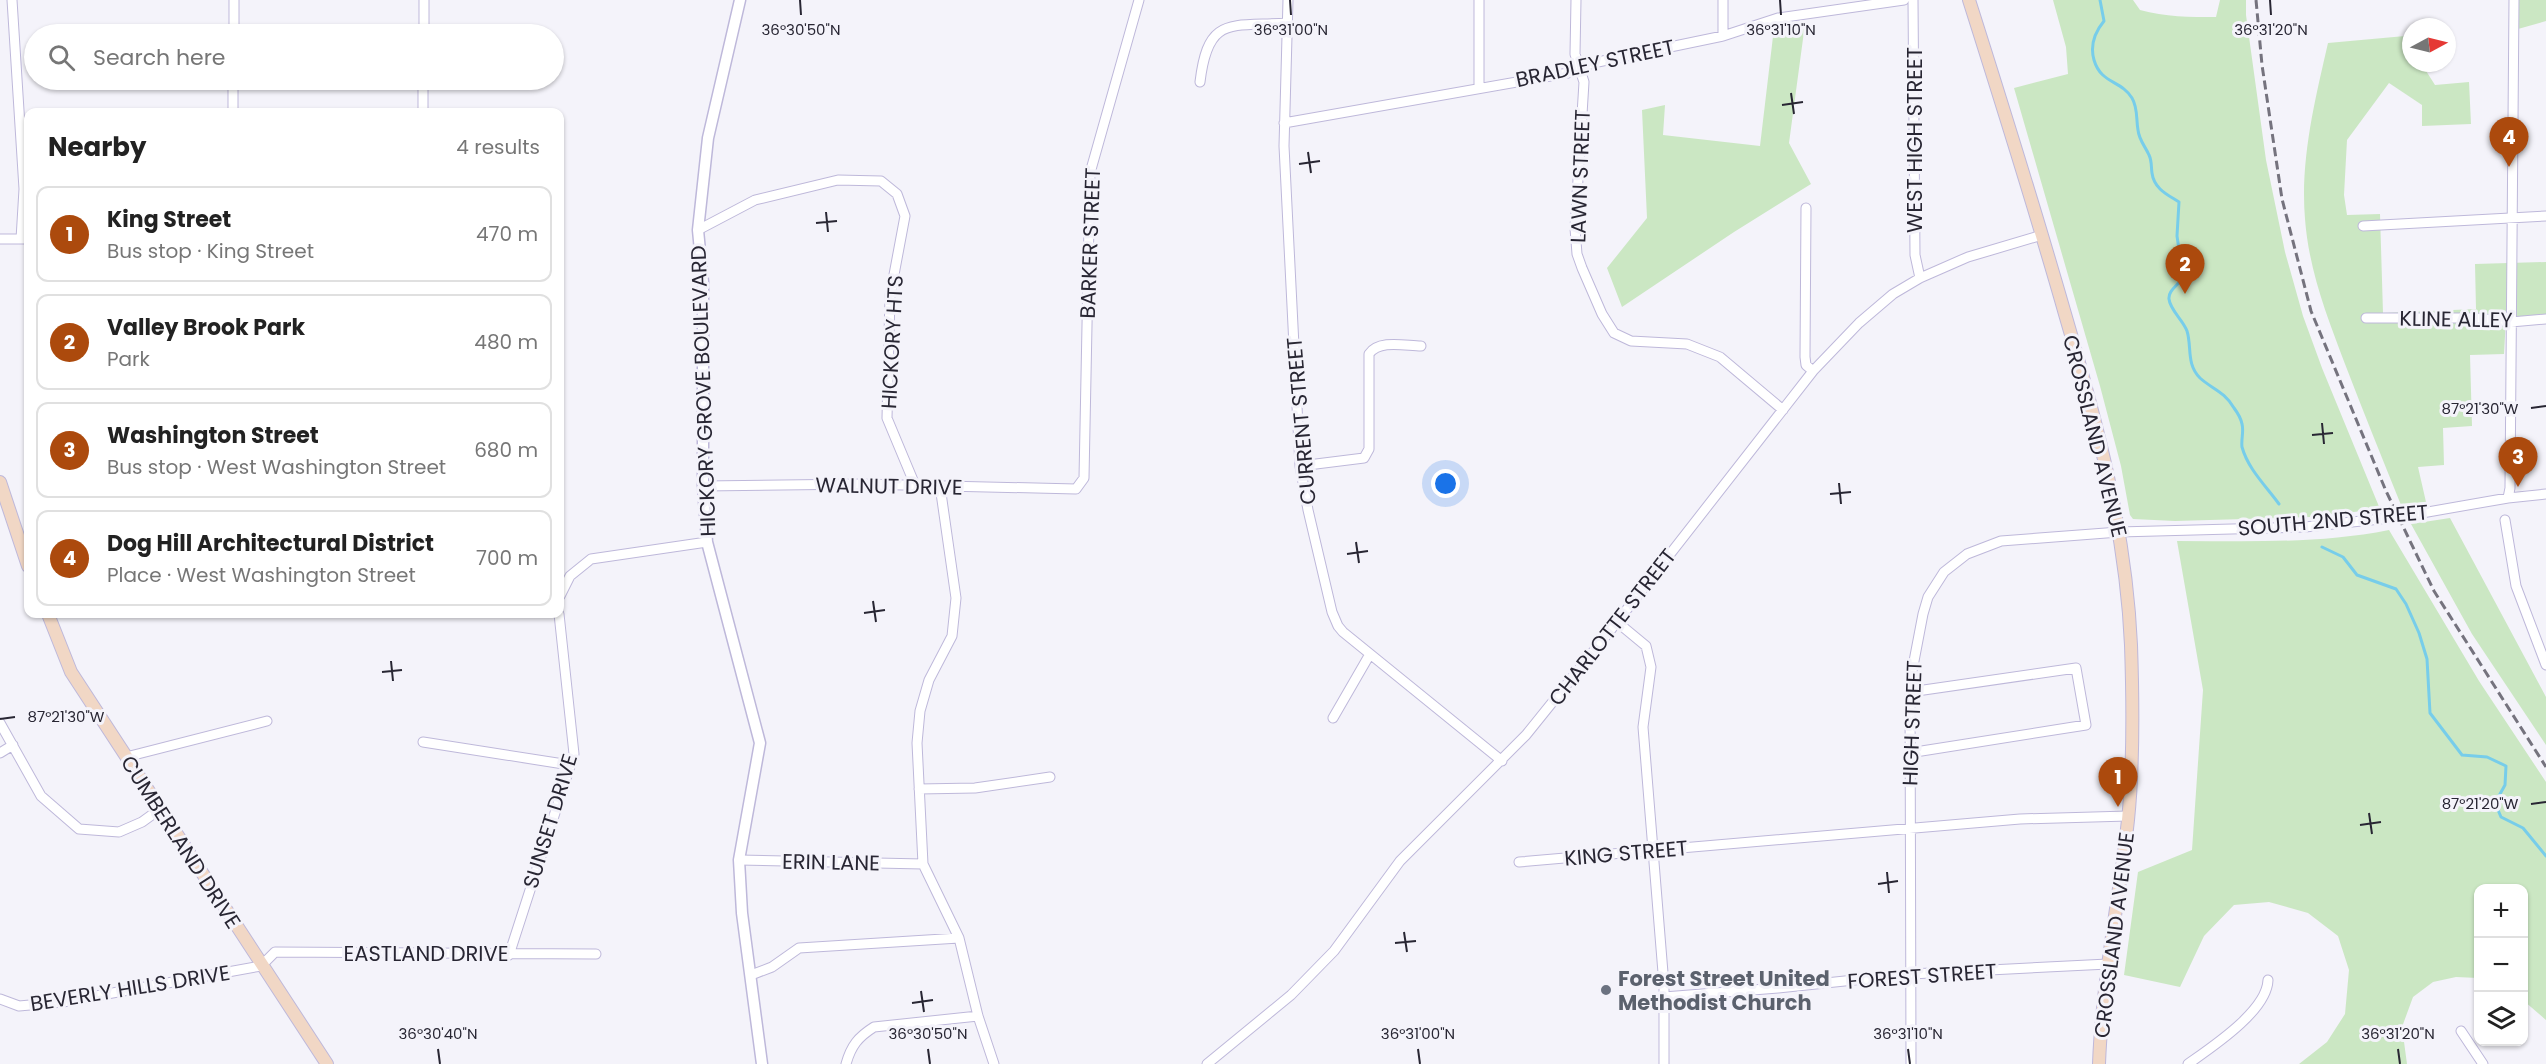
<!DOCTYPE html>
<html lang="en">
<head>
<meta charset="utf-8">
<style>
  :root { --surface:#fff; --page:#f6f6f6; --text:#222; --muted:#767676; --line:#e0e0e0; --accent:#ac4a0d }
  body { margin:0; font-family:Poppins,sans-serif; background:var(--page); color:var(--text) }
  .controls { position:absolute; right:18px; bottom:18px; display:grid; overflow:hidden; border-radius:12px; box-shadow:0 2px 4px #0004 }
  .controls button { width:54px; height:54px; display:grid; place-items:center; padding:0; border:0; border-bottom:2px solid var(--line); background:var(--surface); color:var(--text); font:30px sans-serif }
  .compass { position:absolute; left:2402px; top:18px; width:54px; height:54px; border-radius:50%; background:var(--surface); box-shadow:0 2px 4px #0004; rotate:83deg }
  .you { position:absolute; left:1446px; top:484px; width:21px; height:21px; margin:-15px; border:4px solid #fff; border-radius:50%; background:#1a73e8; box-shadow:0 0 0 9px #1a73e833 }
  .badge { display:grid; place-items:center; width:39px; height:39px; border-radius:50%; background:var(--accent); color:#fff; font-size:20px; font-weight:700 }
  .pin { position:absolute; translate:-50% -50px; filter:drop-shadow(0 2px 3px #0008) }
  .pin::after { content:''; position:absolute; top:32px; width:21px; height:18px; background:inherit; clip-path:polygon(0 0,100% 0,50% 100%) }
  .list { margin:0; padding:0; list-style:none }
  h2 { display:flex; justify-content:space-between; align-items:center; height:78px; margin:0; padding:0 24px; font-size:26px }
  h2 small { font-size:20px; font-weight:400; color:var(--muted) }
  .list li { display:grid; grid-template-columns:39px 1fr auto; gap:18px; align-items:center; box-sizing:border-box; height:96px; margin:0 12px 12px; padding:0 12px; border:2px solid var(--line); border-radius:12px }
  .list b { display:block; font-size:22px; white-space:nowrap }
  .list p { margin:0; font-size:20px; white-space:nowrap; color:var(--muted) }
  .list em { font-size:20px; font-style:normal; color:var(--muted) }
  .icon { flex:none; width:33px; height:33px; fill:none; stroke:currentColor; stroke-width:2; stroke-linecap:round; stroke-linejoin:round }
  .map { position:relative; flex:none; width:2546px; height:1064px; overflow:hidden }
  .search { position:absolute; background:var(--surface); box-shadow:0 2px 4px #0004; left:24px; top:24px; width:540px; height:66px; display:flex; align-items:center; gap:15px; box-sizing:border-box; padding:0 21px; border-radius:33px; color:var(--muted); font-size:22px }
  .panel { position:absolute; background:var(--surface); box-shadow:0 2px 4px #0004; left:24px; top:108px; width:540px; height:510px; border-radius:12px }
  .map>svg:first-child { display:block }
</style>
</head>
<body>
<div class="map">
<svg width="2546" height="1064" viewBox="0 0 2546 1064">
  <rect width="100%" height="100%" fill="#f4f3fa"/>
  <path fill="#cbe7c3" d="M2053 0H2133L2140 10C2165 17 2190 17 2216 17L2220 0H2246V15L2266 160 2285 252 2303 316 2322 368 2380 509 2310 517 2175 521 2133 519 2130 515 2121 466 2100 386 2014 88 2068 74 2066 47Z
    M2519 0H2546V21L2518 29Z
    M1805 24 1789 143 1811 184 1734 232 1622 307 1607 268 1647 218 1642 110 1665 105 1663 135 1760 146 1774 28Z
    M2405 36 2411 47V63H2421L2435 85 2469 82 2471 124 2422 126V105L2389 83 2347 140 2344 195 2347 215 2380 214 2383 313 2476 309 2475 264 2546 262V315L2506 318 2504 354 2470 355 2472 426 2443 428 2444 465 2418 467 2426 502 2401 505C2382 458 2363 411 2345 364 2327 316 2309 271 2305 219 2300 160 2315 100 2328 43Z
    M2450 518 2546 697V745L2472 634 2411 524Z
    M2389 530 2479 681 2546 782V1020L2524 1001V888H2478V978L2456 977 2433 982 2413 997 2402 1027 2407 1064H2299L2327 1042 2345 1014 2349 970 2338 936 2308 913 2269 902 2234 905 2204 936 2180 987 2124 975 2138 872 2192 850 2203 690 2177 541C2249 541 2319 544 2389 530Z"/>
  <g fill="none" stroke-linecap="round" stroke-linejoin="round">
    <path stroke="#77cdea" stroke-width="3" d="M2100 0 2104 21C2095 32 2090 46 2094 60 2101 84 2121 80 2132 98 2138 108 2136 119 2138 130 2139 140 2145 146 2149 155 2152 161 2151 167 2152 173 2154 189 2168 195 2179 202L2177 236 2183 277C2179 285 2168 290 2169 299 2170 310 2183 320 2187 331 2192 347 2186 364 2200 378 2212 389 2224 391 2234 408 2237 412 2241 419 2242 424 2244 431 2241 439 2242 447 2248 469 2266 486 2279 504
      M2322 547 2343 557 2357 575 2396 589 2406 604 2419 633 2427 659 2430 713 2462 755 2487 757 2506 766 2505 785 2495 803 2501 817 2523 828 2546 856"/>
    <g stroke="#beb8da" stroke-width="11">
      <path id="minor" d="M12 0 24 189 21 239
        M1288 0 1284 146 1300 466 1308 510 1332 612 1338 626 1343 632 1502 761
        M1479 0V87
        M1576 0 1575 54 1584 82 1575 228 1577 254 1582 268 1602 314 1614 333 1631 341 1687 344 1720 357 1783 410
        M1913 0 1915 255 1920 278
        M234 34V0
        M424 34V0
        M1723 36V0
        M1200 82C1208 15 1230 27 1287 23
        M233 112V80
        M423 112V80
        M1284 123 1568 73 1593 63 1723 36 1778 18 1904 0
        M1806 208 1805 357 1806 365 1813 371
        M2363 226 2546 216
        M698 230 755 200 838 180 881 181 897 194 905 216 890 296 887 418 915 485
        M0 239H28
        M2366 318H2476L2511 322 2546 319
        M1300 466 1364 458 1369 449V354C1379 339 1406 346 1421 346
        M703 486 861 484 1076 489 1084 478 1090 173 1139 0
        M940 486 956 598 952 636 929 680 920 711 917 743 923 864 959 938 978 1016 994 1064
        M2508 498 2510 488 2514 0
        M2505 520 2516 586 2546 665
        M560 596 570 576 591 559 707 542
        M1617 622 1646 646 1651 667 1643 727 1664 985V1064
        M1333 718 1370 654
        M0 723 41 796 79 829 119 832 142 822 160 809
        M423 742 570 765
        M0 753 13 745
        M1909 753 2086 725 2076 668 1910 692
        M126 757 267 721
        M919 789 975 788 1050 777
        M739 860 923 864
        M1519 862 2020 819 2128 816
        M509 955 574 754 559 614
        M751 975 772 967 799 948 959 938
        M1664 997 1778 988 1911 974 2108 964
        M0 999 19 1006 63 1002 261 966 275 952 596 954
        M2461 1031 2483 1064
        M846 1064C851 1046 858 1037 874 1027L978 1016
        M1207 1064 1291 995 1334 951 1400 861 1526 735 1617 622 1813 371 1859 323 1893 294 1920 278 1968 257 2042 235
        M1911 1064 1910 682 1923 614 1928 597 1944 572 1967 554 2001 541 2119 532 2305 527 2399 517 2508 498 2546 494
        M2188 1064C2212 1047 2267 1011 2268 980"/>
    </g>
    <g stroke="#beb8da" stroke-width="13">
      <path id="tertiary" d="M740 0 708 138 698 230 703 282V486L707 542 760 743 739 860 742 913 762 1064"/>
    </g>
    <g stroke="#beb8da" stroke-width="14">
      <path id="secondary" d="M1969 0C2002 104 2035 209 2065 314 2097 423 2126 531 2131 645 2133 703 2134 762 2128 820 2119 901 2102 982 2099 1064
        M0 482 28 566
        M48 614 71 672 327 1064"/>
    </g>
    <use href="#minor" stroke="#fff" stroke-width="9"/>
    <use href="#tertiary" stroke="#fff" stroke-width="10"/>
    <use href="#secondary" stroke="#f1d7c5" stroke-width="12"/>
    <path stroke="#75737e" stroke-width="3" stroke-dasharray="9 4.5" stroke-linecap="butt" d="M2256 0 2262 65 2282 199 2311 311 2386 491 2434 591 2546 767"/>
  </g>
  <path fill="none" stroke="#282633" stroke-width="2" d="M800 0 801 15M1290 0 1291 15M1780 0 1781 15M2270 0 2271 15M1791 93 1794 114M1782 105 1803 102M1308 152 1311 173M1299 164 1320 161M826 212 828 232M816 223 837 221M2531 408 2546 406M2322 423 2324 444M2312 435 2333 433M1839 483 1841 504M1830 494 1851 492M1356 542 1359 563M1347 554 1368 551M873 601 876 622M864 613 885 610M391 661 393 681M382 672 402 670M0 719 15 717M2531 804 2546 802M2369 813 2372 834M2360 825 2381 822M1887 872 1889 893M1878 884 1898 881M1404 932 1407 952M1395 943 1416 941M921 991 924 1012M912 1003 933 1000M438 1049 440 1064M928 1049 930 1064M1418 1049 1420 1064M1908 1049 1910 1064M2398 1049 2400 1064"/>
  <circle fill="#6b7280" stroke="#f4f3fa" stroke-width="2" cx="1606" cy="990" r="6"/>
  <g text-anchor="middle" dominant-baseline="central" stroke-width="6" stroke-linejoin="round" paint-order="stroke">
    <g font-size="21" fill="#282633" stroke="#f4f3fa">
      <text transform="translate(1595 63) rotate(-12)">BRADLEY STREET</text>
      <text transform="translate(1914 140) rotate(-90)">WEST HIGH STREET</text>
      <text transform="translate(1580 176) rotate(-88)">LAWN STREET</text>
      <text transform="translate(1090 243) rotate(-88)">BARKER STREET</text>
      <text transform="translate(2456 319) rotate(1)">KLINE ALLEY</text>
      <text transform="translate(892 342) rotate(-87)">HICKORY HTS</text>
      <text transform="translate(703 391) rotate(-92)">HICKORY GROVE BOULEVARD</text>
      <text transform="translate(1301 421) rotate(-95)">CURRENT STREET</text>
      <text transform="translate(2095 436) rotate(76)">CROSSLAND AVENUE</text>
      <text transform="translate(889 486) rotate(1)">WALNUT DRIVE</text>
      <text transform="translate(2333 520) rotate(-5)">SOUTH 2ND STREET</text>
      <text transform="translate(1612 627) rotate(-52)">CHARLOTTE STREET</text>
      <text transform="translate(1912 723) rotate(-88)">HIGH STREET</text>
      <text transform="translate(550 821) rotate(-73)">SUNSET DRIVE</text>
      <text transform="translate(181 842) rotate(57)">CUMBERLAND DRIVE</text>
      <text transform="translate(1626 853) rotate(-5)">KING STREET</text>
      <text transform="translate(831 862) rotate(1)">ERIN LANE</text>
      <text transform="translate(2114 935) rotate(-83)">CROSSLAND AVENUE</text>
      <text x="426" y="953">EASTLAND DRIVE</text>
      <text transform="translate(1922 976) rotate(-4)">FOREST STREET</text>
      <text transform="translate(130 988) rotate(-9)">BEVERLY HILLS DRIVE</text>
    </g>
    <g font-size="21" font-weight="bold" fill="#5b616d" stroke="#f4f3fa" text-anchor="start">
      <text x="1618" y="978">Forest Street United<tspan x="1618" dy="24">Methodist Church</tspan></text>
    </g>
  </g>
  <g font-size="15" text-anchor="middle" fill="#282633" stroke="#f4f3fa" stroke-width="6" stroke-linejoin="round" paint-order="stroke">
    <text x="801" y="35">36°30'50"N</text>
    <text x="1291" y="35">36°31'00"N</text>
    <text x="1781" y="35">36°31'10"N</text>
    <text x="2271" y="35">36°31'20"N</text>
    <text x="2480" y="414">87°21'30"W</text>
    <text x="66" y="722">87°21'30"W</text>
    <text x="2480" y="809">87°21'20"W</text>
    <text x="438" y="1039">36°30'40"N</text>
    <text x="928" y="1039">36°30'50"N</text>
    <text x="1418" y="1039">36°31'00"N</text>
    <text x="1908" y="1039">36°31'10"N</text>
    <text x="2398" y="1039">36°31'20"N</text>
  </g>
</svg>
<div class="controls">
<button>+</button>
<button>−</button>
<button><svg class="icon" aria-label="layers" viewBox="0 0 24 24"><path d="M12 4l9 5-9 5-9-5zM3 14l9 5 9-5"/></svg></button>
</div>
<svg class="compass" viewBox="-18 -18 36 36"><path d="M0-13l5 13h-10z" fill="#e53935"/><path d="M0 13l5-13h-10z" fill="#767676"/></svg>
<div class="you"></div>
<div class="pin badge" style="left:2118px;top:807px">1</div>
<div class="pin badge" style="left:2185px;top:294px">2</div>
<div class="pin badge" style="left:2518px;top:487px">3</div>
<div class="pin badge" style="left:2509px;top:167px">4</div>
<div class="search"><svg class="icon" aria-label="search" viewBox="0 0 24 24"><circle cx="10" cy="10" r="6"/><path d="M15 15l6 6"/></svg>Search here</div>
<section class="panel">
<h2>Nearby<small>4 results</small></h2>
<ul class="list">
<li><span class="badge">1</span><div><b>King Street</b><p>Bus stop · King Street</p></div><em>470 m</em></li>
<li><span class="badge">2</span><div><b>Valley Brook Park</b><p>Park</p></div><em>480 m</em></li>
<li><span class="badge">3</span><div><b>Washington Street</b><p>Bus stop · West Washington Street</p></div><em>680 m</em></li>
<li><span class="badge">4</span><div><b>Dog Hill Architectural District</b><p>Place · West Washington Street</p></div><em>700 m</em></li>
</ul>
</section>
</div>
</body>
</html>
